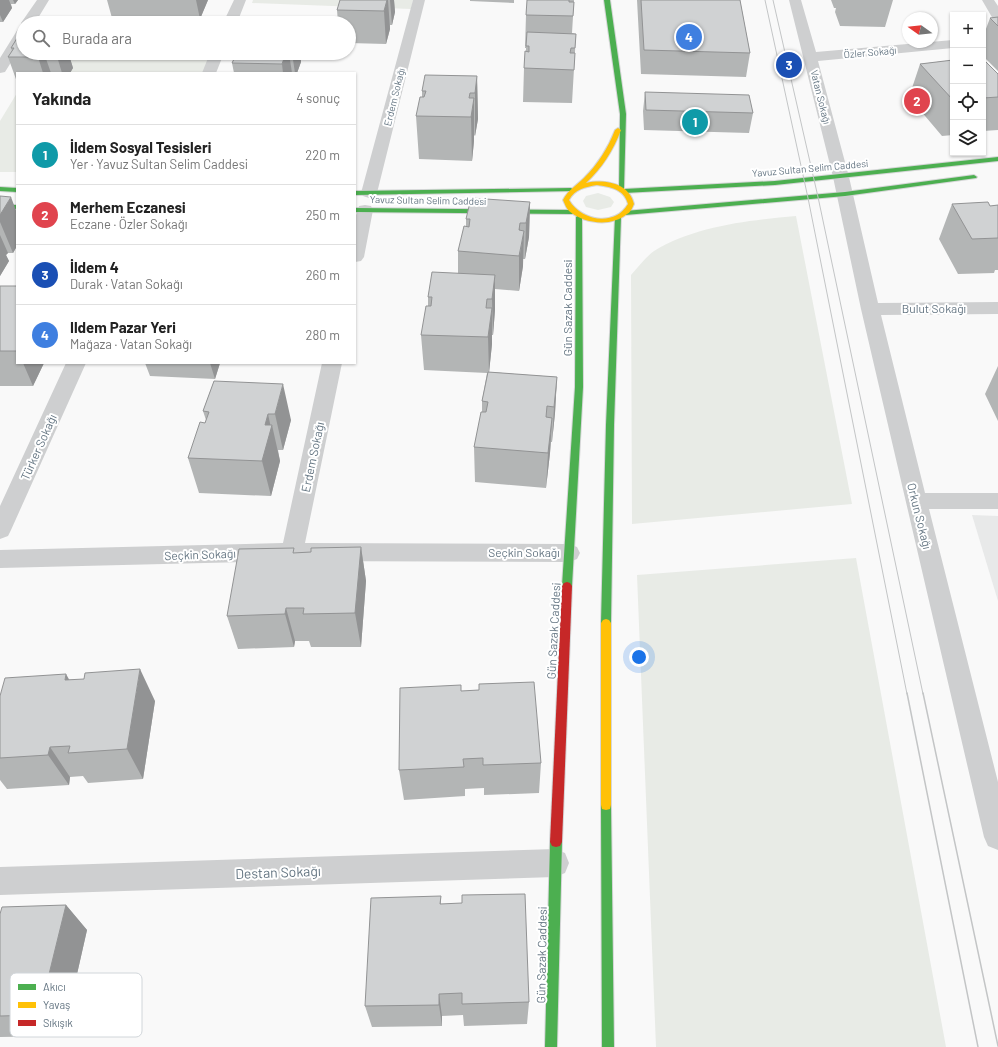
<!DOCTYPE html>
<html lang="tr">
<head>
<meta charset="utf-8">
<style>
  :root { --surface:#fff; --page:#f2f2f2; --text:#222; --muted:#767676; --line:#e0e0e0; --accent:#111827 }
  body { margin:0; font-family:Barlow,sans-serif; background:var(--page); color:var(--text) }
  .controls { position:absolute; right:12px; top:12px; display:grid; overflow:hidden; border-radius:0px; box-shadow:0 1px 3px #0004 }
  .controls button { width:36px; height:36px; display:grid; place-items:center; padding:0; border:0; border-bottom:1px solid var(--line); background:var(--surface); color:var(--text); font:20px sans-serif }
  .compass { position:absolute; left:902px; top:12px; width:36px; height:36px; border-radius:50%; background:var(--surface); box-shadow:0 1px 3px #0004; rotate:285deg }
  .you { position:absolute; left:639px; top:657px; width:14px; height:14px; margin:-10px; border:3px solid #fff; border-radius:50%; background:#1a73e8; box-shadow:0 0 0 6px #1a73e833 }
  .badge { display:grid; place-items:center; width:26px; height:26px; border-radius:50%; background:var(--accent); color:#fff; font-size:13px; font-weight:700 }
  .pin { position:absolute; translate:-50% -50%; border:2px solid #fff; box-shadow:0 1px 4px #0006 }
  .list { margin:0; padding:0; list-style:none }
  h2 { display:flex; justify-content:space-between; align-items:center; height:52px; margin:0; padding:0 16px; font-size:17px }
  h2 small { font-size:13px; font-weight:400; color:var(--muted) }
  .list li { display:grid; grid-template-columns:26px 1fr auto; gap:12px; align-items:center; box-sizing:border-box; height:60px; padding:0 16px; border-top:1px solid var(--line) }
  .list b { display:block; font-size:15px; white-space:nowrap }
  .list p { margin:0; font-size:13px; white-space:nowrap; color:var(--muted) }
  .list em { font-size:13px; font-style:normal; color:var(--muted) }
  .icon { flex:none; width:22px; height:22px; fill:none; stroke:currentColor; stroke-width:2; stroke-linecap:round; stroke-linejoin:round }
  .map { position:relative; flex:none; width:998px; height:1047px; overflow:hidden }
  .search { position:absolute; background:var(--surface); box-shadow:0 1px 3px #0004; left:16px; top:16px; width:340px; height:44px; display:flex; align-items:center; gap:10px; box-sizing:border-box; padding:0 14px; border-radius:22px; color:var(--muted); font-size:15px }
  .panel { position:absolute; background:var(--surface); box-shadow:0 1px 3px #0004; left:16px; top:72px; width:340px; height:292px; border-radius:0px }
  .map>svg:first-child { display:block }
</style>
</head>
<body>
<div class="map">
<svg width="998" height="1047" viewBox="0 0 998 1047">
  <rect width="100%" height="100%" fill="#f9f9f9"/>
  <path fill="#e8e9e9" d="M972 515 998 516V601Z"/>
  <path fill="#e8ebe6" d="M253 0H413L411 9 252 3Z
    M42 53H219L210 73H30Z
    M17 93V172H0V121Z
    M598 193 610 197 614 202 611 207 598 210 586 207 583 201 586 196Z
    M796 216 852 504 632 524 631 275C638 267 646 257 654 251 694 226 750 220 796 216Z
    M856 558 946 1047H656L637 575Z"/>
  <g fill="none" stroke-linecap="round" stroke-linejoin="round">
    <g stroke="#d5d6d7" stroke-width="2">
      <path id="fast" d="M604 0H610L626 114 624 189 775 181 998 157V161L775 185 624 193 619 191 620 114Z
        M974 175 977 177 976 178 845 196 625 215 622 213 625 211 845 192Z
        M0 187 17 188V192L0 191Z
        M571 188 574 190 573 191 355 195V191Z
        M0 205H17V209H0Z
        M355 208 572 210 575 212 572 214 355 212Z
        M579 215 582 217 583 387 572 586 570 589H564L562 586 575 387 576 217Z
        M618 215 621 217 614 425 611 623 609 626 606 627 603 626 601 623 606 425 615 217Z
        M606 800 610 801 611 805 614 1047H602L601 805 602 801Z
        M556 837 560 838 562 842 557 1047H545L550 842 552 838Z"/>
    </g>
    <g stroke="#d5d6d7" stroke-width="2">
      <path id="slow" d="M618 128 621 130C613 151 602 168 586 183 605 179 629 183 634 204 632 208 631 212 627 214 612 227 584 224 569 211 566 208 565 204 563 200 568 190 577 185 584 178 598 164 608 148 615 130ZM597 185C611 187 624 189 628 204 615 227 581 221 569 200 575 189 585 187 597 185Z
        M606 619 609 620 611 623V805L610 809 606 810 602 809 601 805V623L603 620Z"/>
    </g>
    <g stroke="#d5d6d7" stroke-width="2">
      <path id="jam" d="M567 582 570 583 572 586 562 842 560 846 556 847 552 846 550 842 562 586 564 583Z"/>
    </g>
    <path fill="#cecfd0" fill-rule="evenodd" d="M37 0H49L35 23H23V25L21 23Z
      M234 0H246L237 23H223Z
      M413 0H425L377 193 375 196 369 198 363 196 361 193Z
      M789 0H801L816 52 953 40V48L818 61 849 177 878 303 998 302V314L881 315 925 493H998V509H929L998 782V850L988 846 984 837 861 309 833 177Z
      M982 0H994L998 6V20L993 19Z
      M23 28V43L5 72 0 73V58L18 29Z
      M210 53H224L216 73H202Z
      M365 205 371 206 373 210 364 257 361 261 355 262V218L359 206Z
      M66 363H86L11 530 8 536 0 539V506Z
      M322 363H342L305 543 569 544 577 547 580 553 577 559 569 562 292 561 0 568V550L283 543Z
      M555 849 565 853 569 863 565 873 555 877 0 895V867Z"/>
    <use href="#fast" fill="#4caf50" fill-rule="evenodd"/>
    <use href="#slow" fill="#ffc107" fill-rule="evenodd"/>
    <use href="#jam" fill="#c62828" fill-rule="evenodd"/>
    <path stroke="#c3c5c6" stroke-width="1" d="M765 0 808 198 907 694
      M773 0 818 197 923 694"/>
    <path stroke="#c3c5c6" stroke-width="1.5" d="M907 693 978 1047
      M923 693 998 1046"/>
  </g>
  <path fill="#b3b5b5" d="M0 0H18L15 4H11L12 8 3 22H0Z
    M107 0H208L200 19 112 18Z
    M340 0H394L395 12 392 25H390V29L386 44 349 43V23H338L337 10Z
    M470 0H514V3L470 1Z
    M528 0H574L572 33 576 34 572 103 523 102 524 68 526 51V48H525L526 15Z
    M637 0H740L750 53 746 77 641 74Z
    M831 0H893L885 27 840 26 835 12 836 8H834Z
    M998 17V71L983 56V37L990 18Z
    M19 35 23 53H70L69 55 73 68 70 73H17V82L8 57 12 51 11 48Z
    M237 53H300L301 62 297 73H234L232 63Z
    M983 59 998 74V130L983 131Z
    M953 60V135L942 136 909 97 920 64Z
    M477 76 478 119 475 136 474 135V141L472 161 419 159 416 116 422 97V91Z
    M645 92 753 113 749 133 644 130 643 111Z
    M0 196 17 213V246L13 253H8L6 255 9 261 0 276Z
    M530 202 529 237 525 259H523V266L519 291 495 289V310L493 335H492V344L489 372 557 377 555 413 552 442H551L550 453 546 488 475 482 474 447 482 412V401L487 373 424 370 421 335 428 306V297L458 273V251L466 226V219Z
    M952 204 990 206 998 205V270H995L994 273 958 274 939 239Z
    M0 286H17V363H44L33 386H0Z
    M145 363H220L215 379 150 376Z
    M998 366V421L985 394Z
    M214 381 291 420 283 450H278L280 461 271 496 199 493 188 458 205 423 206 420 203 411Z
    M361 547 366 581 361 647H311L309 641H295L294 647 238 649 227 616 295 553 311 552Z
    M69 680 155 701 143 779 88 783 83 776 70 777 69 785 7 789 0 780V696Z
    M461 691 541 763 539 793 484 795V788L465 789V796L404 800 399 770Z
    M441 896V904L529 1002 527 1024 464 1026 463 1015 442 1016V1026L372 1027 365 1006Z
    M66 905 87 930 63 1036 0 1037V914Z"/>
  <path fill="#929394" d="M0 0H9L12 8 3 22 0 15Z
    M13 0H18L15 4Z
    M196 0H208L200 19Z
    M387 0H388L390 29 386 44 384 11Z
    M390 0H394L395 12 392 25Z
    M40 53H44L51 73H43L38 57Z
    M56 53H70L69 55 73 68 70 73H62Z
    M285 53H289L292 73H283L282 64Z
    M292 53H300L301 62 297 73H295Z
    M477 76 478 119 475 136V93Z
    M474 98V141L472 161 471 117Z
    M11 197 17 213V246L13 253 0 222V215Z
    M530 202 529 237 525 259 526 223Z
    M520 223V254L524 231 523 266 519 291V230Z
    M0 235 8 253 6 255 9 261 0 276Z
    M495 275V310L493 335 492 299Z
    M492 308V344L489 373 488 337Z
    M23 363H44L33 386Z
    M210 363H220L215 379Z
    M557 377 555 413 552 442 554 407Z
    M283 384 291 420 283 450 275 414Z
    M268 414 271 428 272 425 280 461 271 496 262 461 265 425Z
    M552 418 550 453 546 488 548 453Z
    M361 547 366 581 361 647 355 613Z
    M286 608 295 641 294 647 285 614Z
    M140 669 155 701 143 779 127 749Z
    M66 674 84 706 65 680Z
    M50 747 70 777 69 785 48 755Z
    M66 905 87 930 63 1036 39 1015Z
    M439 994 442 1016V1026L439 1005Z"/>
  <path fill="#d0d2d3" stroke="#929394" d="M340 0H387L384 11 337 10Z
    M527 0H569V2H574L573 16 526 15Z
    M641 0H740L750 53 644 50Z
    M998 17V26L990 18Z
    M32 20H60L58 23H30Z
    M527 32 576 34 575 48H571L570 53H575L574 70 524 68 525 51 529 52V46H526Z
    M23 34V53H40L38 57H8L14 48H11L19 35H22Z
    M237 53H286L282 64 232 63Z
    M983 59 998 74V97L983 98Z
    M953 60V100L920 64Z
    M425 75 477 76 475 93H470L469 98H474L471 117 416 116 420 97H424L426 91H422Z
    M645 92 749 95 753 113 646 110Z
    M0 196 11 197 0 215Z
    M471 198 530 202 526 223H520L519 230 524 231 519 256 458 251 464 226 469 227 470 219H466Z
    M988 202 990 206 998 205V238L972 239 952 204Z
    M432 272 495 275 492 299H487L486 308H492L488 337 421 335 426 306H431L432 297H428Z
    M0 286H17V351H0Z
    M488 372 557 377 554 407 547 406 546 417 552 418 548 453 474 447 481 412H486L488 402 482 401Z
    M214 381 283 384 275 414H268L265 425H272L262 461 188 458 200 422 205 423 209 412 203 411Z
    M361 547 355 613 303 614 304 608H286L285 614 227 616 239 549 294 548 293 553 311 552V548Z
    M140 669 127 749 68 753 70 746 50 747 48 755 0 758V696L5 678 66 674 65 680 84 679 85 673Z
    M534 682 541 763 483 765V758L463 759 464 767 399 770 400 688 461 685V691L479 690V684Z
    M525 894 529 1002 462 1004V993L439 994V1005L365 1006 371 898 441 896 440 904 462 903V895Z
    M66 905 39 1015 0 1016V914L2 907Z"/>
  <g text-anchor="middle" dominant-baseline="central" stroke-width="4" stroke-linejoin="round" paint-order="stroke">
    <g font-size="10" fill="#657683" stroke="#fff">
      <text transform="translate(870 52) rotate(-5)">Özler Sokağı</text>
      <text transform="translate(394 97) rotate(-76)">Erdem Sokağı</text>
      <text transform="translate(821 97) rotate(76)">Vatan Sokağı</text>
      <text transform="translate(810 168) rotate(-5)">Yavuz Sultan Selim Caddesi</text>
      <text transform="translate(428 200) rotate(1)">Yavuz Sultan Selim Caddesi</text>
    </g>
    <g font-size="12" fill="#657683" stroke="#fff">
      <text transform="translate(567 308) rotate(-90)">Gün Sazak Caddesi</text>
      <text x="934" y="308">Bulut Sokağı</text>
      <text transform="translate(38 447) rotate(-66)">Türker Sokağı</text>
      <text transform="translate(312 457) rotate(-78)">Erdem Sokağı</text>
      <text transform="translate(920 516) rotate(76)">Orkun Sokağı</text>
      <text x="524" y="552">Seçkin Sokağı</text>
      <text transform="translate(200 554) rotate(-2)">Seçkin Sokağı</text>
      <text transform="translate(553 631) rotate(-87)">Gün Sazak Caddesi</text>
      <text transform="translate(541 955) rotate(-89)">Gün Sazak Caddesi</text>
    </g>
    <g font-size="14" fill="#657683" stroke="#fff">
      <text transform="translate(278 872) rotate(-2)">Destan Sokağı</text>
    </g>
  </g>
  <rect x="10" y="973" width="132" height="64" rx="6" fill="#fff" stroke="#d1d6da" stroke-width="1"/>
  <rect x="18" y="984" width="18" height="6" fill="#4caf50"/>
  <rect x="18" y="1002" width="18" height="6" fill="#ffc107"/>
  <rect x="18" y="1020" width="18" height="6" fill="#c62828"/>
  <g font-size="11" fill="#657683">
    <text x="43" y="991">Akıcı</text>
    <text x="43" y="1009">Yavaş</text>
    <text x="43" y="1027">Sıkışık</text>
  </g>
</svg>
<div class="controls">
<button>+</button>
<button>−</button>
<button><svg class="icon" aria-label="locate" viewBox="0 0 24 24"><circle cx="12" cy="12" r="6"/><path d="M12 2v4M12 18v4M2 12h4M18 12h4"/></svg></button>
<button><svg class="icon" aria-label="layers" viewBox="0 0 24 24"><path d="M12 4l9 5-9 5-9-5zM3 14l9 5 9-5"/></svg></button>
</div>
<svg class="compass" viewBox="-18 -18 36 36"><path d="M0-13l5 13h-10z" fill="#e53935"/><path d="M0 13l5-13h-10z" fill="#767676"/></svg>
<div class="you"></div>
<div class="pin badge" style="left:695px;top:122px;background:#0f9aa8">1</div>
<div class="pin badge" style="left:917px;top:101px;background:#e0444e">2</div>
<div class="pin badge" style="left:789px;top:65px;background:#1a4fb4">3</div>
<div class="pin badge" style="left:689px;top:37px;background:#3f7fe0">4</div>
<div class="search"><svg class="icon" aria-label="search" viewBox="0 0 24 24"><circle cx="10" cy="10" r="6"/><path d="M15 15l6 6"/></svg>Burada ara</div>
<section class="panel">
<h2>Yakında<small>4 sonuç</small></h2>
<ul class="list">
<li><span class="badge" style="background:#0f9aa8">1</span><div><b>İldem Sosyal Tesisleri</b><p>Yer · Yavuz Sultan Selim Caddesi</p></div><em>220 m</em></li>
<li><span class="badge" style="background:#e0444e">2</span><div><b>Merhem Eczanesi</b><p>Eczane · Özler Sokağı</p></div><em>250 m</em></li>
<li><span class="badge" style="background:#1a4fb4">3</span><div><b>İldem 4</b><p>Durak · Vatan Sokağı</p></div><em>260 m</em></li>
<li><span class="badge" style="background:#3f7fe0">4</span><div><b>Ildem Pazar Yeri</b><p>Mağaza · Vatan Sokağı</p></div><em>280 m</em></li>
</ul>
</section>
</div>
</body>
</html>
